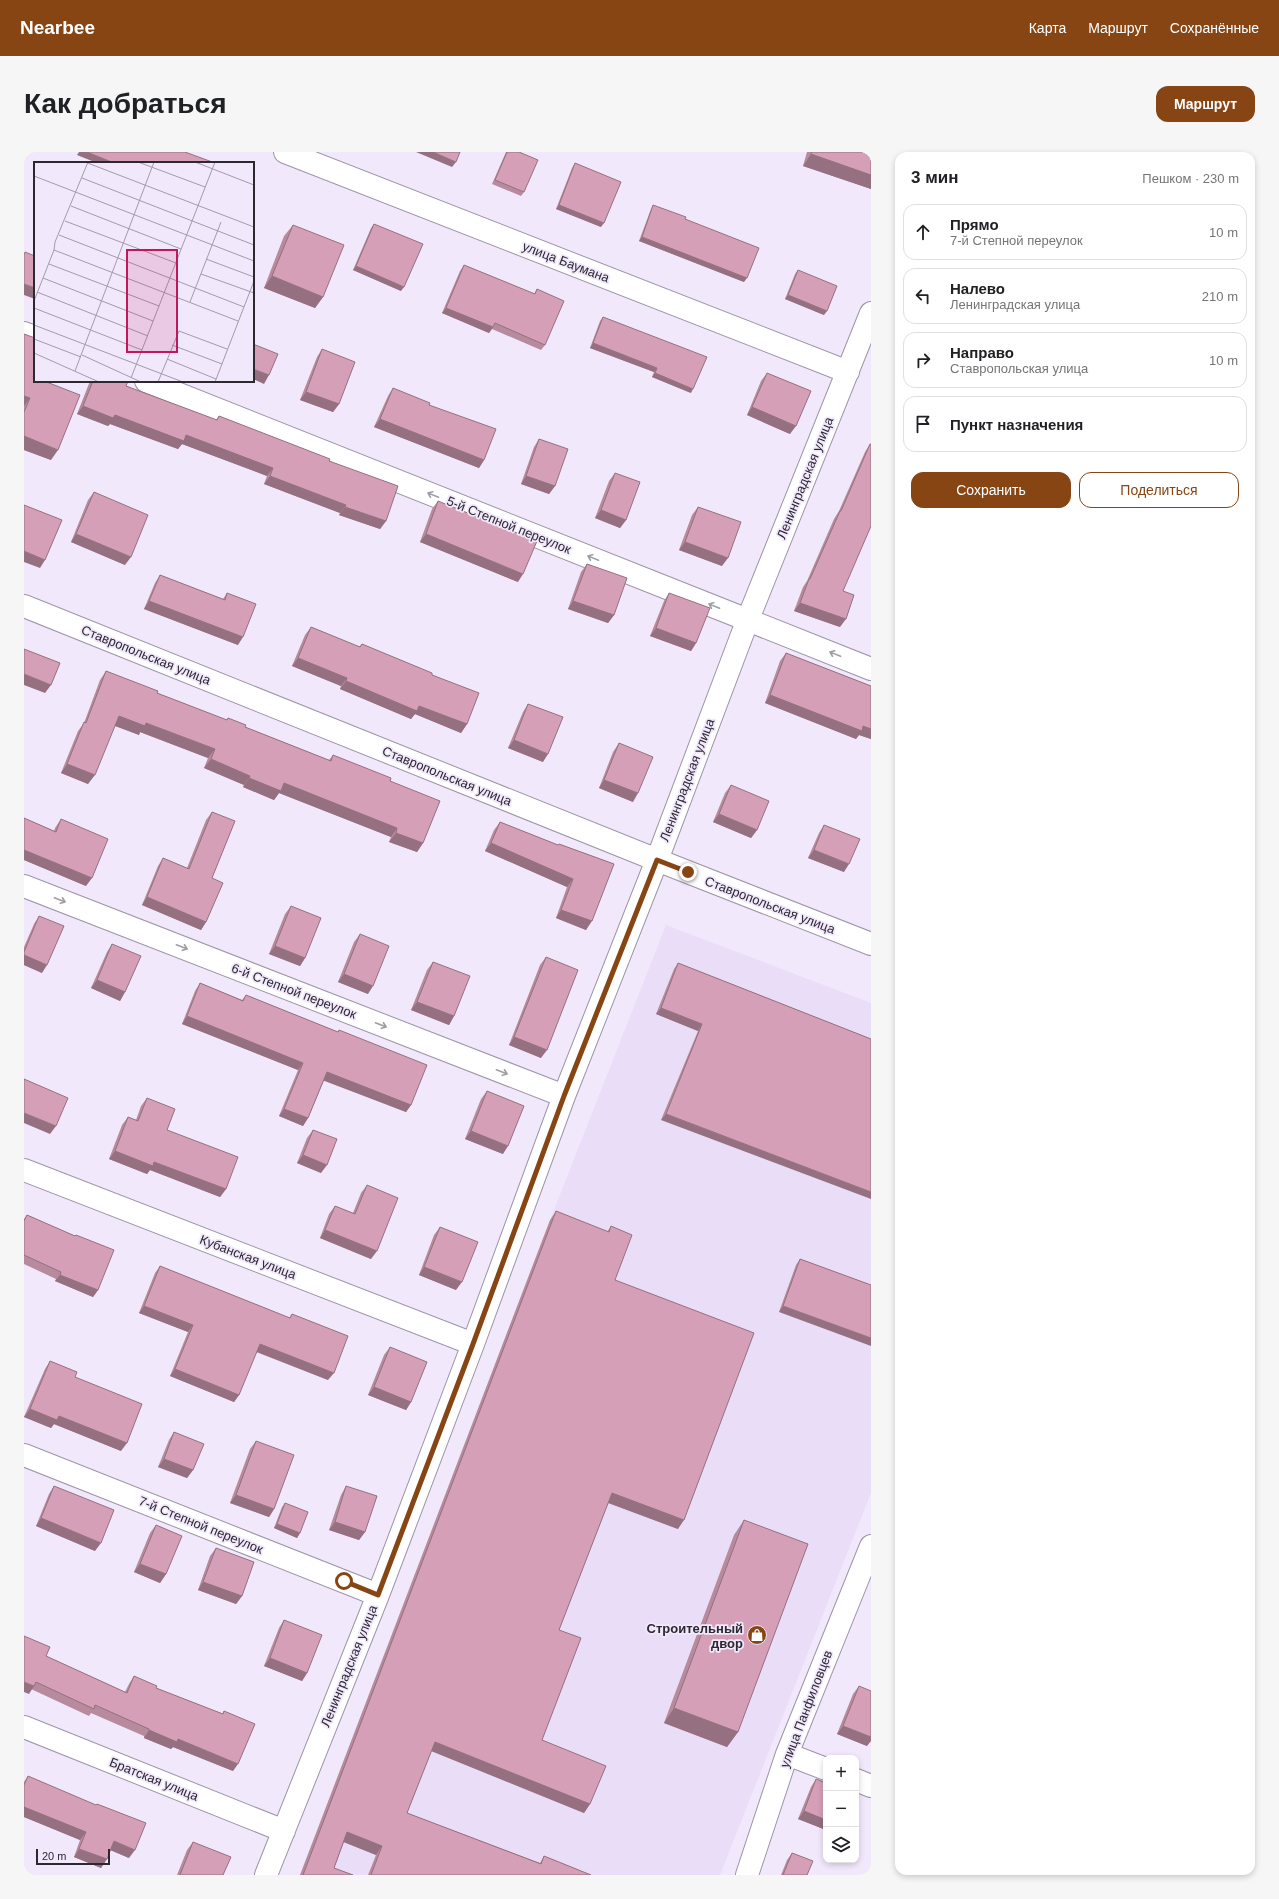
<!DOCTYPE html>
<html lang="ru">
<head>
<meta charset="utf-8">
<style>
  :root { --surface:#fff; --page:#f6f6f6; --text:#202124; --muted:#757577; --line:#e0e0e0; --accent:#874513 }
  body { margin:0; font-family:Arial,sans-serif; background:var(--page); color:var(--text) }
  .controls { position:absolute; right:12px; bottom:12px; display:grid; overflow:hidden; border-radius:8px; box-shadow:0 2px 6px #0003 }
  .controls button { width:36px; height:36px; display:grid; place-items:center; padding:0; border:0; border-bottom:1px solid var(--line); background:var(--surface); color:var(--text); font:20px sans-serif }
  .scale { position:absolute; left:12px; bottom:10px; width:74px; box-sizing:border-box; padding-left:4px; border:2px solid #2c2830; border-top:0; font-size:11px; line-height:14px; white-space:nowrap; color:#2c2830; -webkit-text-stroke:3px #f1e8fc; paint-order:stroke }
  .stop { position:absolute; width:12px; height:12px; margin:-9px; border:3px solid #874513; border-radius:50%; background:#fff }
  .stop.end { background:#874513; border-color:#fff; box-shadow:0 1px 4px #0008 }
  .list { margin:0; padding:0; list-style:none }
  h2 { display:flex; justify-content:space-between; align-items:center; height:52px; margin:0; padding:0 16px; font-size:17px }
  h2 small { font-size:13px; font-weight:400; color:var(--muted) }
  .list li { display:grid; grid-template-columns:26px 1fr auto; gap:12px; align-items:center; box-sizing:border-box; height:56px; margin:0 8px 8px; padding:0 8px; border:1px solid var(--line); border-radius:12px }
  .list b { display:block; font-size:15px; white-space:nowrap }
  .list p { margin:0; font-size:13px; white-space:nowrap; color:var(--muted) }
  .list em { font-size:13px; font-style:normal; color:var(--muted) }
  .actions { display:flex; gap:8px; padding:12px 16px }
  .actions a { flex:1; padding:9px 0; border:1px solid var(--accent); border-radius:12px; text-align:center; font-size:14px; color:var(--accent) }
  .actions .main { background:var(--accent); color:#fff }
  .icon { flex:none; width:22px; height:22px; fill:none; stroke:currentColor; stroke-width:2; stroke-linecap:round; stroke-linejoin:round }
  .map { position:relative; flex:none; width:847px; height:1723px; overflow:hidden; border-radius:12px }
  header { display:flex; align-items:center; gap:24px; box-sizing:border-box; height:56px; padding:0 20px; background:var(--accent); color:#fff }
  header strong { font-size:19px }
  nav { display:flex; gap:22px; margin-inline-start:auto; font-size:14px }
  .intro { display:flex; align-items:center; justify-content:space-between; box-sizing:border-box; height:96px; padding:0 24px }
  h1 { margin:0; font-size:28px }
  .button { padding:10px 18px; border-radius:12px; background:var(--accent); color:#fff; font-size:14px; font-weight:700 }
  main { display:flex; gap:24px; padding:0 24px }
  aside { flex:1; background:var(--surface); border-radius:12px; box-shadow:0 2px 6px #0003 }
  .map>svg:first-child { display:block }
</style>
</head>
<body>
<header>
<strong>Nearbee</strong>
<nav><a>Карта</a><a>Маршрут</a><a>Сохранённые</a></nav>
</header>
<div class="intro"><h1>Как добраться</h1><a class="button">Маршрут</a></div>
<main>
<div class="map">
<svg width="847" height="1723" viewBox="0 0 847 1723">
  <rect width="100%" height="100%" fill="#f1e8fc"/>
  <path fill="#eaddf8" d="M642 773 847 851V1341L696 1723H276L526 1068Z"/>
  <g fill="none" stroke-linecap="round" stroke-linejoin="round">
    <g stroke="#9d94a7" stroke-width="24">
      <path id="minor" d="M261 0 824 220
        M0 181 11 185
        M122 229 847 517
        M0 454 633 708 847 792
        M0 734 540 944
        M0 1018 449 1192
        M0 1303 354 1443
        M0 1575 260 1679
        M763 1602 802 1617
        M832 1628 847 1634
        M242 1723 354 1443 449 1192 540 944 633 708 724 467 847 161
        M723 1723 763 1602 847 1394"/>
    </g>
    <use href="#minor" stroke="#fff" stroke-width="22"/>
  </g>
  <path fill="#b78a9d" d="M482 0H495L500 40 497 44 468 32Z
    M783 0H847V37L779 14Z
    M551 11 577 75 532 57 548 16Z
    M629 53 661 67 720 130 615 89 627 57Z
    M350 72 377 139 329 118 347 76Z
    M269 73 299 145 291 156 240 136 260 84Z
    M440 113 510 142 513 137 521 193 517 198 468 177 465 181 418 161 436 119Z
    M774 118 800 163 761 147 771 122Z
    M579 165 667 241 628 225 630 220 566 196 576 169Z
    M0 182 9 225 27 308 0 298Z
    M298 197 315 252 309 260 276 248 293 205Z
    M743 221 766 282 723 263 737 229Z
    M66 229H104L102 234 192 268 195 264 305 309 362 369 356 377 315 363 316 361 240 332 243 324 158 292 154 297 86 272 84 274 53 262Z
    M369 236 405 253 460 308 455 316 350 275 364 244Z
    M515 287 531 334 525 342 497 332 510 295Z
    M846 292 819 439 816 475 770 459 779 435 783 429 810 367 815 359 841 300Z
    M591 321 602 368 596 376 571 366 585 329Z
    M70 340 101 413 47 390 64 348Z
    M414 349 494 430 396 390 408 357Z
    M674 355 698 414 655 398 668 363Z
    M563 412 590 463 584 471 544 457 557 420Z
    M136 423 199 447 203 441 214 493 120 457 131 431Z
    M645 441 672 491 667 499 626 484 640 449Z
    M287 475 335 495 338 492 408 523 443 572 437 581 391 562 387 567 316 537 317 534 268 514 281 483Z
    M762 501 847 534V587L835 583 832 587 741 551 756 509Z
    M82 519 133 541 202 568 204 566 221 575 305 608 309 603 366 629 399 691 393 700 365 690 367 685 255 641 250 648 219 635 220 633 180 616 184 606 116 580 115 583 91 573 64 632 37 621 54 579 60 571 76 528Z
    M504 552 519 610 484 596 499 560Z
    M595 591 609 650 575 636 589 600Z
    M707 633 733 678 727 686 689 670 701 641Z
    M188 660V726L182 770 177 778 118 753 134 714 139 706 163 716 182 668Z
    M0 666 30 679 31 676 37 667 62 734 0 708Z
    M476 670 534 693 535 692 590 712 562 778 532 766 543 735 461 699 470 678Z
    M800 673 820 720 784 706 795 681Z
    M267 754 281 806 276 814 245 802 261 762Z
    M15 764 18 821 0 813V795L10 772Z
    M336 782 344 842 314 830 330 790Z
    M88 792 101 840 96 849 67 836 83 800Z
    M522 805 517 906 485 893 516 813Z
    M409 810 430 864 425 873 387 858 403 818Z
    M654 811 847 887 637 968 674 879 632 862 650 817Z
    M176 831 218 848 222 843 314 880 315 878 387 953 382 960 300 928 284 966 279 974 255 964 274 918 158 872 171 839Z
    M463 939 479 1002 441 987 457 947Z
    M123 946 143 978 202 1037 196 1045 126 1018 123 1022 85 1007 98 973 104 965 112 968 117 954Z
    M289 978 297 1021 273 1011 283 986Z
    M343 1033 347 1107 296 1086 305 1062 311 1054 329 1061 337 1041Z
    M532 1059 583 1080 587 1074 591 1128 654 1377 584 1351 535 1478 518 1588 566 1652 560 1661 407 1599 383 1661 516 1711 520 1704 567 1723H344L352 1703 320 1690 310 1716 329 1723H276L526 1068Z
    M3 1063 51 1084 74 1138 69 1145 31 1129 32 1127 0 1112V1067Z
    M416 1075 432 1138 395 1123 410 1083Z
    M776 1107 847 1133 755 1160 772 1113Z
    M136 1114 265 1166 268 1162 304 1228 232 1200 215 1243 210 1250 146 1224 164 1180 115 1161 131 1121Z
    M366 1195 387 1250 382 1258 344 1243 360 1203Z
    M26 1209 51 1225 97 1299 30 1272 27 1276 0 1265 21 1217Z
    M150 1280 169 1318 163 1326 134 1315 145 1288Z
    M232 1289 250 1357 245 1365 206 1351 226 1297Z
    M30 1334 71 1399 12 1374 25 1342Z
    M322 1334 341 1380 335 1388 305 1378 317 1343Z
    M261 1351 276 1381 273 1386 250 1376 258 1355Z
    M720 1368 714 1580 703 1595 640 1571 710 1383Z
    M132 1373 142 1422 136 1431 110 1420 126 1381Z
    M192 1396 218 1444 212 1452 174 1438 186 1404Z
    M260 1468 283 1521 278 1529 240 1514 255 1476Z
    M22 1504 101 1540 105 1532 110 1524 132 1536 198 1562 200 1559 209 1619 149 1595 147 1597 120 1586V1584L67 1561 65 1564 7 1537 5 1542Z
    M835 1534 843 1594 813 1582 829 1542Z
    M4 1624 105 1706 86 1698 83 1707 77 1716 50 1705 56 1688 0 1665V1630Z
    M792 1627 802 1631V1678L774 1667 787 1635Z
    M169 1690 199 1723H153L163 1698Z
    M768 1701 783 1723H757L763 1708Z"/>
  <path fill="#957080" d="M55 0H63L90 11H73L53 3Z
    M392 0H409L432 10 428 15Z
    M787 2 847 23V37L779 14Z
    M535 53 580 71 577 75 532 57Z
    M618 85 723 126 720 130 615 89Z
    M332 114 380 135 377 139 329 118Z
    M248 124 299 145 291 156 240 136Z
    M0 132 11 136V147L0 143Z
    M764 143 803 159 800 163 761 147Z
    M422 156 469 175 465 181 418 161Z
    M569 191 633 216 630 220 566 196Z
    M229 217 245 223 240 232 229 227Z
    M631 221 669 237 667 241 628 225Z
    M282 240 315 252 309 260 276 248Z
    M0 244 6 246 0 254Z
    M59 254 162 283 249 316 243 324 158 292 154 297 86 272 84 274 53 262Z
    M728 255 772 274 766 282 723 263Z
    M356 267 460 308 455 316 350 275Z
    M0 284 34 298 27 308 0 298Z
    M246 324 322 353 316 361 240 332Z
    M502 324 531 334 525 342 497 332Z
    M321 355 362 369 356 377 315 363Z
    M577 358 602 368 596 376 571 366Z
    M52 382 107 405 101 413 47 390Z
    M402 382 499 422 494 430 396 390Z
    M661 390 704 406 698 414 655 398Z
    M0 399 21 408 16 416 0 410Z
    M125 449 219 485 214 493 120 457Z
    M549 449 590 463 584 471 544 457Z
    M776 451 822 467 816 475 770 459Z
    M632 476 672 491 667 499 626 484Z
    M274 506 323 526 317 534 268 514Z
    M0 522 27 533 21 541 0 533Z
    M322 529 395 554 443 572 437 581 391 562 387 567 316 537Z
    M746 543 847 577V587L835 583 832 587 741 551Z
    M95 564 122 571 191 597 184 606 116 580 115 583 88 573Z
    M490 588 524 602 519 610 484 596Z
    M187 607 226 624 220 633 180 616Z
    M43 612 71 623 64 632 37 621Z
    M225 626 260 631 373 676 367 685 255 641 250 648 219 635Z
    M580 628 614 641 609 650 575 636Z
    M695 662 733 678 727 686 689 670Z
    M372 681 399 691 393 700 365 690Z
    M467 691 549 727 543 735 461 699Z
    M0 698 68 726 62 734 0 708Z
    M790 698 825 712 820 720 784 706Z
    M123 745 182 770 177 778 118 753Z
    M537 758 568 769 562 778 532 766Z
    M251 794 281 806 276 814 245 802Z
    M0 803 23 813 18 821 0 813Z
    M320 822 349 834 344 842 314 830Z
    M73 828 101 840 96 849 67 836Z
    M393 850 430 864 425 873 387 858Z
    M637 856 678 872 674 879 632 862Z
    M163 864 279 911 274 918 158 872Z
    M490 885 523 898 517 906 485 893Z
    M303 920 387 953 382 960 298 928Z
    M260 957 284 966 279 974 255 964Z
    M0 961 32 974 26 982 0 971Z
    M642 962 847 1040V1047L637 968Z
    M447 979 484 994 479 1002 441 987Z
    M91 999 130 1010 202 1037 196 1045 126 1018 123 1022 85 1007Z
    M279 1003 303 1013 297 1021 273 1011Z
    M301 1078 353 1099 347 1107 296 1086Z
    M400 1115 438 1130 432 1138 395 1123Z
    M36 1123 74 1138 69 1145 31 1129Z
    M120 1154 169 1173 164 1180 115 1161Z
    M759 1154 847 1186V1194L755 1160Z
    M236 1192 310 1221 304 1228 231 1199Z
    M151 1217 215 1243 210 1250 146 1224Z
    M350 1235 387 1250 382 1258 344 1243Z
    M6 1257 35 1264 103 1291 97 1299 30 1272 27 1276 0 1265Z
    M140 1307 169 1318 163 1326 134 1315Z
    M588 1341 660 1368 654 1377 582 1350Z
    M212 1343 250 1357 245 1365 206 1351Z
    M17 1366 77 1391 71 1399 12 1374Z
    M311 1370 341 1380 335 1388 305 1378Z
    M253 1372 276 1381 273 1386 250 1376Z
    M116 1412 142 1422 136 1431 110 1420Z
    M179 1430 218 1444 212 1452 174 1438Z
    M246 1506 283 1521 278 1529 240 1514Z
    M0 1530 10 1534 5 1542 0 1540Z
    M650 1556 714 1580 703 1595 640 1571Z
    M819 1574 847 1585V1589L843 1594 813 1582Z
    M125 1578 154 1587 214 1612 209 1619 149 1595 147 1597 120 1586Z
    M411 1590 566 1652 560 1661 405 1598Z
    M0 1655 62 1680 56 1688 0 1665Z
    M780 1659 802 1668V1678L774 1667Z
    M323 1680 358 1694 352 1703 317 1689Z
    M90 1689 111 1698 105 1706 84 1697Z
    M55 1697 83 1707 77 1716 50 1705Z"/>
  <path fill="#d5a0b7" stroke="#957080" d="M63 0H161L191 11H90Z
    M409 0H436L432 10Z
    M483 0H495L514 8 500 40 471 28Z
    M788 0H847V23L787 2Z
    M551 11 597 30 580 71 535 53Z
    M629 53 662 65 661 67 735 96 723 126 618 85Z
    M350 72 399 92 380 135 332 114Z
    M269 73 320 93 299 145 248 124Z
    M1 100 11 104V136L0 132V103Z
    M440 113 511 142 513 137 540 149 521 193 471 171 469 175 422 156Z
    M774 118 813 134 803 159 764 143Z
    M579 165 683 205 669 237 631 221 633 216 569 191Z
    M0 182 11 186V221L9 225 11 226V229H20L56 243 34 298 0 284V260L6 246 0 244Z
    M229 192 254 202 245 223 229 217Z
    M298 197 331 210 315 252 282 240Z
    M743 221 787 239 772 274 728 255Z
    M69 229H104L102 234 193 268 195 264 306 307 305 309 374 334 362 369 321 355 322 353 246 324 249 316 162 283 160 289 91 263 89 266 59 254Z
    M369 236 406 251 405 253 472 277 460 308 356 267Z
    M515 287 544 297 531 334 502 324Z
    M846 292H847V374L819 439 830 443 822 467 776 451 785 427H786L816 359H817Z
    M591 321 616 330 602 368 577 358Z
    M70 340 124 363 107 405 52 382Z
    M414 349 513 389 499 422 402 382Z
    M0 353 38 368 21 408 0 399Z
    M674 355 717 370 704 406 661 390Z
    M563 412 603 426 590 463 549 449Z
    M136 423 201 448 203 441 232 452 219 485 125 449Z
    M645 441 686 456 672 491 632 476Z
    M287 475 336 495 338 492 408 521V523L455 541 443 572 395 554 393 559 322 529 323 526 274 506Z
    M0 497 36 511 27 533 0 522Z
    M762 501 847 534V577L839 574 838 579 746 543Z
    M82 519 134 539 133 541 203 568 204 566 222 573 221 575 307 609 309 603 367 626 366 629 416 649 399 691 372 681 373 676 260 631 257 639 225 626 226 624 187 607 191 597 122 571 121 574 95 564 71 623 43 612 60 570 62 571Z
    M504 552 539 565 524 602 490 588Z
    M595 591 629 605 614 641 580 628Z
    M707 633 745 649 733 678 695 662Z
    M188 660 211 669 188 726 199 731 182 770 123 745 139 706 165 717Z
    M0 666 32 680 37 667 84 687 68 726 0 698Z
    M476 670 534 693 535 692 590 712 568 769 537 758 549 727 467 691Z
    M800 673 836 687 825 712 790 698Z
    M267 754 297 766 281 806 251 794Z
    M15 764 40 774 23 813 0 803V800Z
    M336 782 365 794 349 834 320 822Z
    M88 792 117 804 101 840 73 828Z
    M522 805 554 818 523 898 490 885Z
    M409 810 446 824 430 864 393 850Z
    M654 811 847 887V1040L642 962 678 872 637 856Z
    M176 831 219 849 222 843 314 880 315 878 403 913 387 953 303 920 284 966 260 957 279 911 163 864Z
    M0 927 44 946 32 974 0 961Z
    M463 939 500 954 484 994 447 979Z
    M123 946 151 957 143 978 214 1005 202 1037 130 1010 129 1014 91 999 104 965 114 969Z
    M289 978 313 987 303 1013 279 1003Z
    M343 1033 374 1046 353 1099 301 1078 311 1054 331 1062Z
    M532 1059 585 1080 587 1074 608 1083 591 1128 730 1181 660 1368 588 1341 535 1478 557 1486 518 1588 582 1614 566 1652 411 1590 383 1661 517 1712 520 1704 567 1723H347L358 1694 323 1680 310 1716 329 1723H279Z
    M3 1063 51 1084 52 1083 90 1098 74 1138 36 1123 37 1120 0 1103V1069Z
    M416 1075 454 1090 438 1130 400 1115Z
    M776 1107 847 1133V1186L759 1154Z
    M136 1114 266 1166 268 1162 324 1184 310 1221 236 1192 215 1243 151 1217 169 1173 120 1154Z
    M366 1195 403 1210 387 1250 350 1235Z
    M26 1209 53 1220 51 1225 118 1252 103 1291 35 1264 33 1268 6 1257Z
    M150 1280 180 1292 169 1318 140 1307Z
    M232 1289 270 1303 250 1357 212 1343Z
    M30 1334 90 1358 77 1391 17 1366Z
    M322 1334 353 1344 341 1380 311 1370Z
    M261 1351 284 1360 276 1381 253 1372Z
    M720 1368 784 1392 714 1580 650 1556Z
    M132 1373 158 1384 142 1422 116 1412Z
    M192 1396 230 1410 218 1444 179 1430Z
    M260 1468 298 1483 283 1521 246 1506Z
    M0 1484 26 1495 22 1504 103 1541 110 1524 133 1534 132 1536 199 1562 200 1559 231 1572 214 1612 154 1587 153 1590 125 1578V1577L71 1553 70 1557 12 1530 10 1534 0 1530Z
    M835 1534 847 1539V1585L819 1574Z
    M4 1624 72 1653 73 1652 122 1671 111 1698 90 1689 83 1707 55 1697 62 1680 0 1655V1633Z
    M792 1627 802 1631V1668L780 1659Z
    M169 1690 207 1705 199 1723H156Z
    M768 1701 789 1709 783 1723H759Z"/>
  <defs><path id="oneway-shaft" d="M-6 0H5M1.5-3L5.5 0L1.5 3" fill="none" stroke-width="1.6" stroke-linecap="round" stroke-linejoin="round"/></defs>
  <g stroke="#a09ea2">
    <use href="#oneway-shaft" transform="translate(409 343) rotate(-158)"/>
    <use href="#oneway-shaft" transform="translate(569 406) rotate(-158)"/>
    <use href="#oneway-shaft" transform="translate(690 454) rotate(-158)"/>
    <use href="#oneway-shaft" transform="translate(811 502) rotate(-158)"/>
    <use href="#oneway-shaft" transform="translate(36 748) rotate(21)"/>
    <use href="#oneway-shaft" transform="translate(158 795) rotate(21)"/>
    <use href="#oneway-shaft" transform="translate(357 873) rotate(21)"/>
    <use href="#oneway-shaft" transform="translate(478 920) rotate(21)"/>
  </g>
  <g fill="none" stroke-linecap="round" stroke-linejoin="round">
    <path stroke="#874513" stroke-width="5" d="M320 1429 354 1443 449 1192 540 944 633 708 664 720"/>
  </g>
  <defs>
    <g id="shop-disc" transform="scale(1)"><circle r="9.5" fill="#874513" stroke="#f1e8fc"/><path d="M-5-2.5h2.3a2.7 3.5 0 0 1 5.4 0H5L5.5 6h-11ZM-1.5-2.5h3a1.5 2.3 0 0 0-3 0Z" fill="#fff"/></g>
  </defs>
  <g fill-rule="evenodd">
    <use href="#shop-disc" x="733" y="1483"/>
  </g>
  <g text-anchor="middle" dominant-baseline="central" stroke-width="3.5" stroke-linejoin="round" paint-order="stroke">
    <g font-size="13" fill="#2c2830" stroke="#f1e8fc">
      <text transform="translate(542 110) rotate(21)">улица Баумана</text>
      <text transform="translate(781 326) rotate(-68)">Ленинградская улица</text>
      <text transform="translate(485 373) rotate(22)">5-й Степной переулок</text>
      <text transform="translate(122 503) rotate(22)">Ставропольская улица</text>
      <text transform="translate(423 624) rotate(22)">Ставропольская улица</text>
      <text transform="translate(663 628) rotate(-69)">Ленинградская улица</text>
      <text transform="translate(746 753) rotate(21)">Ставропольская улица</text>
      <text transform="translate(270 839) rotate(21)">6-й Степной переулок</text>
      <text transform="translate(224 1105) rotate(21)">Кубанская улица</text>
      <text transform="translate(177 1373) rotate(22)">7-й Степной переулок</text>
      <text transform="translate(325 1514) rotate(-68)">Ленинградская улица</text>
      <text transform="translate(782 1557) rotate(-69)">улица Панфиловцев</text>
      <text transform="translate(130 1627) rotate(22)">Братская улица</text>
    </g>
    <g font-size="13" font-weight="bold" fill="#2c2830" stroke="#f1e8fc" text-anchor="end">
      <text x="719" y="1476">Строительный<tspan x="719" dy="15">двор</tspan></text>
    </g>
  </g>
  <g transform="translate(10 10)">
    <rect width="220" height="220" fill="#f1e8fc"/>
    <path fill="none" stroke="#a29baa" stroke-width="1" d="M51 0 220 65M104 0 171 25M161 0 220 23M0 14 220 99M48 16 220 83M37 44 147 87M31 59 142 101M25 73 210 145M20 88 204 159M172 97 220 115M15 102 125 144M167 112 220 131M9 116 119 159M3 130 114 174M0 139 20 88 21 80 54 0M156 140 187 60M0 146 108 188M0 163 149 220M0 177 47 195M138 183 188 202M0 191 65 220M48 193 107 220M133 197 182 217M41 209 120 0M97 216 181 0M124 220 145 169 193 187M181 220 220 119"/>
    <path fill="#c2185b" fill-opacity="0.15" stroke="#c2185b" stroke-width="2" d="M93 88H143V190H93Z"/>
    <rect width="220" height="220" fill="none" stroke="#2c2830" stroke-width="2"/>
  </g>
</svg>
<div class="controls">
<button>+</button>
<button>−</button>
<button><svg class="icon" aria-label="layers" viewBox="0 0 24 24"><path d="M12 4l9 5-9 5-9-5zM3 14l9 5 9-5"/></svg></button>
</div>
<div class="scale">20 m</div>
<div class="stop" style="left:320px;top:1429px"></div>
<div class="stop end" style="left:664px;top:720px"></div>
</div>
<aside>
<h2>3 мин<small>Пешком · 230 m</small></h2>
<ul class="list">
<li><svg class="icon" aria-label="ahead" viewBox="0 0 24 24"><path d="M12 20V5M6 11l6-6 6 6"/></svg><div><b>Прямо</b><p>7-й Степной переулок</p></div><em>10 m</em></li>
<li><svg class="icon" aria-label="left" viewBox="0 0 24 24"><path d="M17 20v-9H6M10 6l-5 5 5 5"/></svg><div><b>Налево</b><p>Ленинградская улица</p></div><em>210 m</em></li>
<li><svg class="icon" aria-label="right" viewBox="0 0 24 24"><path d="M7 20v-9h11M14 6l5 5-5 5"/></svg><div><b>Направо</b><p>Ставропольская улица</p></div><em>10 m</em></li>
<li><svg class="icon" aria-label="arrive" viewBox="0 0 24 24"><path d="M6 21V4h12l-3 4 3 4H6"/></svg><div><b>Пункт назначения</b></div></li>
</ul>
<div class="actions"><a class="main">Сохранить</a><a>Поделиться</a></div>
</aside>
</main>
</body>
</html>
